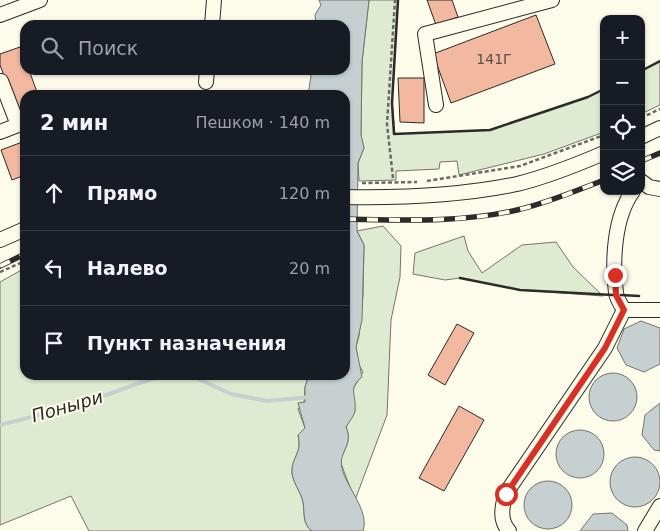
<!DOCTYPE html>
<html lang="ru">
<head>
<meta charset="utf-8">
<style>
  :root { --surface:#171b24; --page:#20242c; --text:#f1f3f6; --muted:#9ea1a6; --line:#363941 }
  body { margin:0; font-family:"DejaVu Sans",sans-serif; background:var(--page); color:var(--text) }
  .controls { position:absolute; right:15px; top:15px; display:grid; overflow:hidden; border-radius:10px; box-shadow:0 1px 4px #0004 }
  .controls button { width:45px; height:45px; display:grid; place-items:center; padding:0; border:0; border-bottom:1px solid var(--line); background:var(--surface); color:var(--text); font:25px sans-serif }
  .stop { position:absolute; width:15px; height:15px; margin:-11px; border:4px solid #d93025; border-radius:50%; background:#fff }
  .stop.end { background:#d93025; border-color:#fff; box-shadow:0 1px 5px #0008 }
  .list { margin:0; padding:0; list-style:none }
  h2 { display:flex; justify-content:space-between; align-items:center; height:65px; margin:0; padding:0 20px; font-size:21px }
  h2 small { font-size:16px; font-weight:400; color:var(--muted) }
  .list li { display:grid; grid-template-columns:32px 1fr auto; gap:15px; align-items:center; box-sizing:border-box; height:75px; padding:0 20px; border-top:1px solid var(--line) }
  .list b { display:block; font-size:19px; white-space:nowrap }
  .list em { font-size:16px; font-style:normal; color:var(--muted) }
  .icon { flex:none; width:28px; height:28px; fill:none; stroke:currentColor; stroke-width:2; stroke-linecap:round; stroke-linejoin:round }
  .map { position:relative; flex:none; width:660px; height:531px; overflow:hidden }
  .search { position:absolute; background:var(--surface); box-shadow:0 1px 4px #0004; left:20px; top:20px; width:330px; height:55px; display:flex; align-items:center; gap:12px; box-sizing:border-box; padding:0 18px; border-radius:15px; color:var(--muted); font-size:19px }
  .panel { position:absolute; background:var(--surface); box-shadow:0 1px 4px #0004; left:20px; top:90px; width:330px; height:290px; border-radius:15px }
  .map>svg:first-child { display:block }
</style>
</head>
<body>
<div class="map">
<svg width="660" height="531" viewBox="0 0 660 531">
  <rect width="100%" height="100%" fill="#fdfbea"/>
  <path fill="#deebd1" stroke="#74746e" d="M369 0H398L392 103 395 134 490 130 588 97 604 89V132L544 154 459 175 457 161 440 162 439 169 396 171V180L359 181 358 163 364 148 361 136 362 62Z
    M660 61V105L641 114V71Z
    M383 226 401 246 400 277 391 320 387 415 355 500 340 461C345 448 352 441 346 427L355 411 353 389 363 372 358 363 356 347 359 336 363 296 364 245 357 231Z
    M464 236 468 251 482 273 522 245 556 242 573 267 603 296 520 290 460 278 445 280 413 274 415 253Z
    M25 268V375H309L305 387 304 402 298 409 305 428 298 435C303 453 291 457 292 473 293 483 301 492 303 502 305 513 302 524 312 531H89L71 496 0 525V282Z"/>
  <path fill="#c7d0d0" stroke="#74746e" d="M319 0H369L362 62 361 135 364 148 358 163 357 231 364 245 362 320 356 347 362 377C347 389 357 395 355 410 355 415 349 422 346 427 354 446 338 451 342 468 346 487 370 511 363 531H312C302 524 305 513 303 502 301 492 293 483 292 473 291 457 303 453 298 435L305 428 298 403 305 402V387L309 375H345V95H308L311 76 308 70H345V25H316L315 15 321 5Z
    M641 321 660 328V364L644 372 626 365 617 348 624 329Z
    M589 397a24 24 0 1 1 48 0a24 24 0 1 1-48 0Z
    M660 403V451L654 450 642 435 645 415Z
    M556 454a24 24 0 1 1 48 0a24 24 0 1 1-48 0Z
    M610 482a25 25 0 1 1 50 0a25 25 0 1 1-50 0Z
    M524 505a24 24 0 1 1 48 0a24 24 0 1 1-48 0Z
    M612 513 627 525 628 531H580L593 514Z"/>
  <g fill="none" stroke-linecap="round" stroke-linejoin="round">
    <path stroke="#c7d0d0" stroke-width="4" d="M190 375 231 394 267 401 310 397
      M0 425 81 404 162 375"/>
  </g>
  <path fill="#f2b8a0" stroke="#2b2b2b" d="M427 0H452L458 17 436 25Z
    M536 15 555 64 451 103 433 54Z
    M20 47 25 60V70H29L38 95H25V117L20 118 0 65V54Z
    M398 78H424V123L400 122Z
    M25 141V175L12 180 1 150Z
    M457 324 474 333 445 385 428 375Z
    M459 406 484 420 444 491 419 478Z"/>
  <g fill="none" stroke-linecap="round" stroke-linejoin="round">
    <g stroke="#2b2b2b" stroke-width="16">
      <path id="minor" d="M0 15 40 0
        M212 25 214 0
        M206 82 207 70
        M436 105 425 34 552 0
        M0 132 18 125 1 81
        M641 137 660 128
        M641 181 649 187 660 189
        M345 197C403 198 460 196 517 184 546 177 576 165 604 153
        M0 240 25 229
        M624 310H660
        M509 531C499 520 502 506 506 493L605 348 624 310C621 305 617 299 616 293 612 261 614 217 633 191
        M645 531 660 506"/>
    </g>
    <path stroke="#6a6964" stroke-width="2.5" stroke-dasharray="4 2.5" stroke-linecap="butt" d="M641 118 660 109
      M393 178 387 124 395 0
      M427 181 520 166 604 135
      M362 183 417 182
      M0 272 25 261"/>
    <use href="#minor" stroke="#fdfbea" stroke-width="14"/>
    <g stroke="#2b2b2b" stroke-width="5.5">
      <path id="rail" d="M641 161 660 153
        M345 219C402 220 461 223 517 210 547 203 575 191 604 180
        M0 266 25 254"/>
    </g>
    <use href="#rail" stroke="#fdfbea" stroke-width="4" stroke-dasharray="11" stroke-linecap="butt"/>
    <path stroke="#2b2b2b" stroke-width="2.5" d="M398 0 392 103 394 134 490 130 588 97 604 89
      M641 71 660 61
      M460 278 520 290 613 295
      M621 295 639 296"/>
  </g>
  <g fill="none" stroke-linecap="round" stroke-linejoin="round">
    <path stroke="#d93025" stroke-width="6" d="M506 494 605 348 624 310 616 295 615 275"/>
  </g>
  <g text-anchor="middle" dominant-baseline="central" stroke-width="4" stroke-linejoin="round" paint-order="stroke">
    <g font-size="14" fill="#5d4e48">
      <text x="494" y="59">141Г</text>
    </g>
    <g font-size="18" font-style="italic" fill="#2b2b2b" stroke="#fdfbea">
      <text transform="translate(67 406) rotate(-16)">Поныри</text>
    </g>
  </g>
</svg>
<div class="controls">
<button>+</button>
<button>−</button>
<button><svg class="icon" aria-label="locate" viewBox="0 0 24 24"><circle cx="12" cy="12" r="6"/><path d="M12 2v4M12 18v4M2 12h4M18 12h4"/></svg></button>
<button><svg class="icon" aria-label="layers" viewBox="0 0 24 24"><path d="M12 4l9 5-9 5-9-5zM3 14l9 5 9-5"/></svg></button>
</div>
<div class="stop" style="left:506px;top:494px"></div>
<div class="stop end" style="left:615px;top:275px"></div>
<div class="search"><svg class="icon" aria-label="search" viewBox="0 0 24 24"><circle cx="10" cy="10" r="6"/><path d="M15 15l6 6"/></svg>Поиск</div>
<section class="panel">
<h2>2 мин<small>Пешком · 140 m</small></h2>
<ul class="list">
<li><svg class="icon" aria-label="ahead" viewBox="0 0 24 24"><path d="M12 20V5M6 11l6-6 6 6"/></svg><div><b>Прямо</b></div><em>120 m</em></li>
<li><svg class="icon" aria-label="left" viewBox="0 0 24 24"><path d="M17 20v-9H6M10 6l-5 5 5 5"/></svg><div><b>Налево</b></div><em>20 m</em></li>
<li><svg class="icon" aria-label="arrive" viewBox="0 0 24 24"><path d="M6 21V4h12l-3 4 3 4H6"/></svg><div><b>Пункт назначения</b></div></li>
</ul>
</section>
</div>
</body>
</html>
